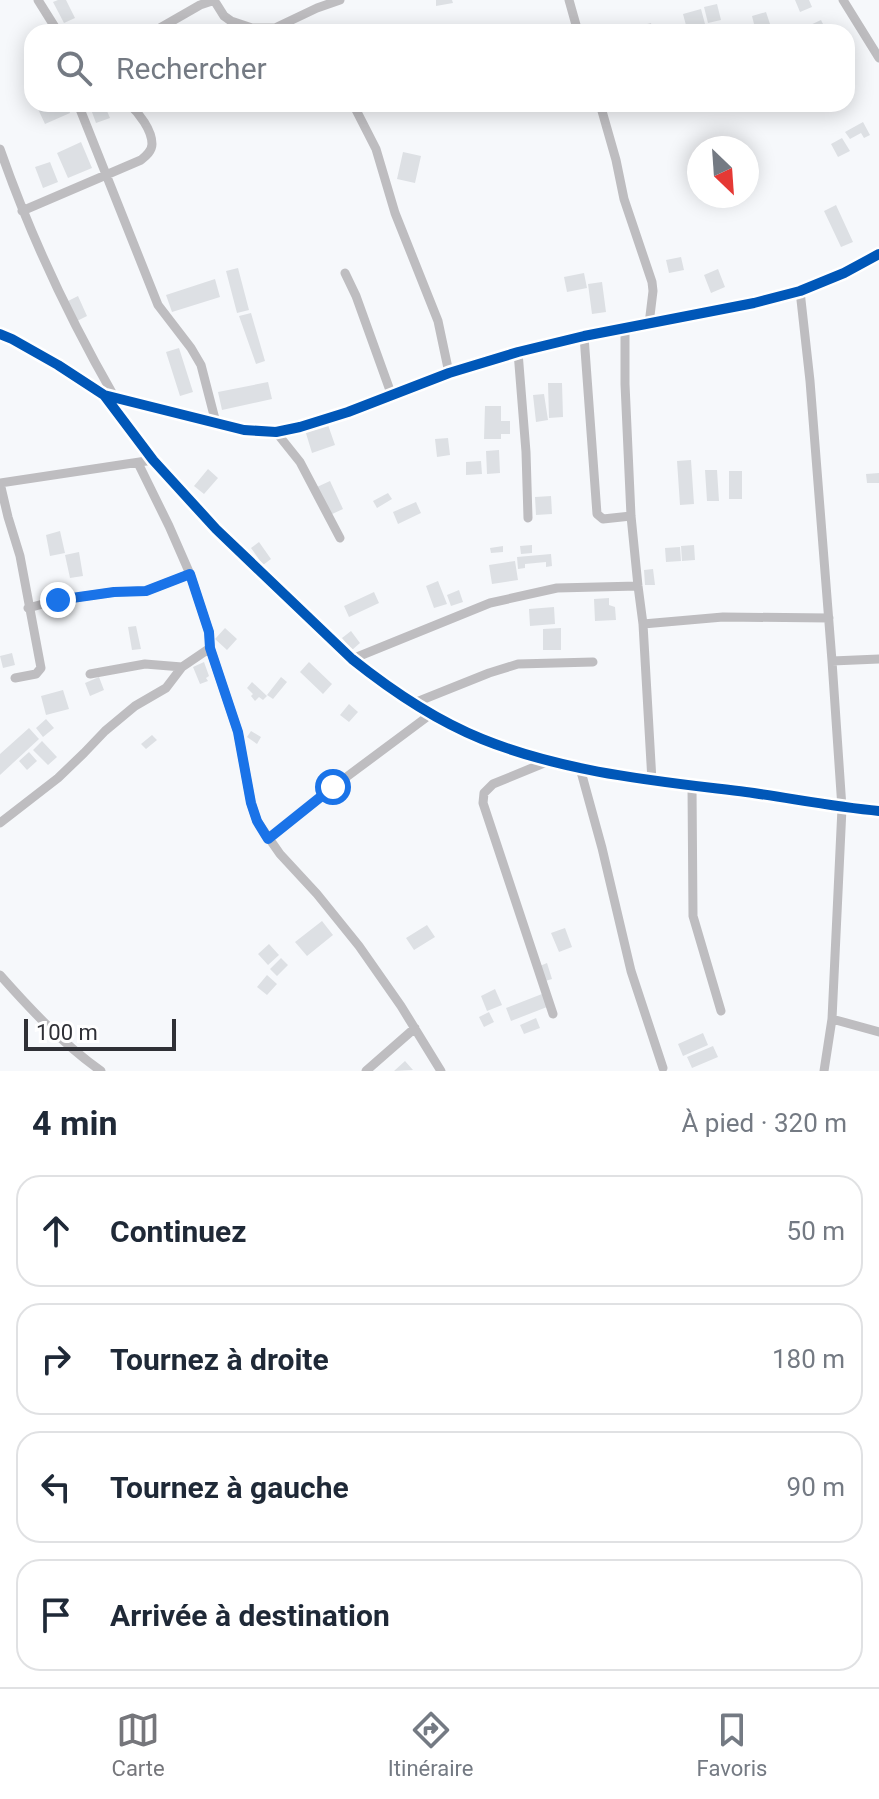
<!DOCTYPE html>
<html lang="fr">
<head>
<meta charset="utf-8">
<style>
  :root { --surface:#fff; --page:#f2f2f3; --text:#1f2937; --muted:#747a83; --line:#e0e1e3; --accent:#75767b }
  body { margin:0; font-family:Roboto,sans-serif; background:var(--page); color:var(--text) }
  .compass { position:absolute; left:687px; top:136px; width:72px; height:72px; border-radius:50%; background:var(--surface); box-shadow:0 4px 20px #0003; rotate:155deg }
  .scale { position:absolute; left:24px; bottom:20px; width:152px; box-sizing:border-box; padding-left:8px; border:4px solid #2f3036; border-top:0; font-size:22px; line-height:28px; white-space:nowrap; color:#2f3036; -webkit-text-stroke:6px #fff; paint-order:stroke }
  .stop { position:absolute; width:24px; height:24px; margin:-18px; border:6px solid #1a73e8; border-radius:50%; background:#fff }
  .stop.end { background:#1a73e8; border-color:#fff; box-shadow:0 2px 8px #0008 }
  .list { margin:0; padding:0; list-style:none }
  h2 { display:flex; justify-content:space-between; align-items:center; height:104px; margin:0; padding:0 32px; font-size:34px }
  h2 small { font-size:26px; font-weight:400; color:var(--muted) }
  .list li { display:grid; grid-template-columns:52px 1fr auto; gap:24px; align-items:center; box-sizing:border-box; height:112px; margin:0 16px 16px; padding:0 16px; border:2px solid var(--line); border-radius:24px }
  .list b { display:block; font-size:30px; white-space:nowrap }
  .list em { font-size:26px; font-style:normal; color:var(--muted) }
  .icon { flex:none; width:44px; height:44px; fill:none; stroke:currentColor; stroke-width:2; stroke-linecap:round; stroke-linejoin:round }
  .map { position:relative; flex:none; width:879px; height:1071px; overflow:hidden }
  .search { position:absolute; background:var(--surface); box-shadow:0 4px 20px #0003; left:24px; right:24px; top:24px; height:88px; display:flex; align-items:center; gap:20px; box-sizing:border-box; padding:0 28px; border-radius:24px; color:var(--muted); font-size:30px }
  .sheet { height:616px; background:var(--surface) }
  nav { display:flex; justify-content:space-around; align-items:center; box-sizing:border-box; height:112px; border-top:2px solid var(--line); background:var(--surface); font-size:22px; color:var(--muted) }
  nav a { display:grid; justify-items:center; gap:4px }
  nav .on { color:var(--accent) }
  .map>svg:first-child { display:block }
</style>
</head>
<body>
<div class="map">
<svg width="879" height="1071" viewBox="0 0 879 1071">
  <rect width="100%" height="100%" fill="#f6f8fb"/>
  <path fill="#dde0e4" d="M58 0H66L75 18 64 23 53 2Z
    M436 0H452L453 3 436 6Z
    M795 0H809L812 7 800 12Z
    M717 4 721 20 708 23 704 7Z
    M701 9 705 24 687 29 683 14Z
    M766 12 770 24 755 28 752 16Z
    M821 20 827 32H809L806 27Z
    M651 23 653 32H637L636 27Z
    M625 24 628 32H613L612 29Z
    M49 104H67L70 113 45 124 38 109Z
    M89 104H104L110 118 96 123Z
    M406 104H430L409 112Z
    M863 122 870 135 864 138 861 133 850 139 845 132Z
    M842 138 850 151 838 157 831 144Z
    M81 142 92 168 68 178 57 153Z
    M403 152 421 156 415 183 397 179Z
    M50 162 58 182 43 188 35 167Z
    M836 205 853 242 841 247 824 211Z
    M681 257 684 270 669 273 666 260Z
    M238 268 249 310 237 313 226 271Z
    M718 269 725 287 711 293 704 275Z
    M584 273 587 288 567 292 564 277Z
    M215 279 220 297 172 312 166 295Z
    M602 282 606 312 592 314 588 284Z
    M78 296 87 316 77 321 68 301Z
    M251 313 265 361 256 364 239 316Z
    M179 348 193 392 180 396 166 352Z
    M268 382 272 399 222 410 218 392Z
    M548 383H562L563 417 549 418Z
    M544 394 548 420 536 422 533 395Z
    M485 406H501V421H510V434H501V439H484Z
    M327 422 335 445 312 453 305 430Z
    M448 438 450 455 437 457 435 439Z
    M499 450 500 473 487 474 486 451Z
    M691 460 694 504 680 505 677 461Z
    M481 461 482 474 466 475V462Z
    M208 469 218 478 204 494 194 486Z
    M705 470H717L719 501H707Z
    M729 471H742V499H729Z
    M879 473V483H867L866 474Z
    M330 481 343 509 330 515 317 487Z
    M388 493 392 499 377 508 373 501Z
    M551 496 552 514 536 515 535 497Z
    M416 502 421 513 398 524 393 512Z
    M60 531 65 553 50 556 46 535Z
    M259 542 271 559 263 565 251 548Z
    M532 545V553L521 554 520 546Z
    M694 545 695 560 682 561 681 546Z
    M503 546V552L491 553 490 548Z
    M680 547 681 561 666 562 665 548Z
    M79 552 83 576 70 578 65 555Z
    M551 554 552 566 546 567V562L525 564V568L518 569 517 557Z
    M515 561 518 580 492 584 489 565Z
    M653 569 655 585H645L644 570Z
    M438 581 447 604 434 608 426 586Z
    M459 590 463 602 451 606 447 595Z
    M374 592 379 603 349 617 344 606Z
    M609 598V605L615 607 616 620 595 621 594 599Z
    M554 607 555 624 530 626 529 609Z
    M136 626 141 649 132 650 128 627Z
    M225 628 237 639 227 650 215 639Z
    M561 628V650H543V629Z
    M351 631 360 643 352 650 342 638Z
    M12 653 15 665 3 668 0 656Z
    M204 662 209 676 206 678 208 681 200 684 193 667Z
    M309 662 332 684 323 694 300 672Z
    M99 677 104 690 90 696 85 683Z
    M281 677 287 682 273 699 267 695Z
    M252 682 267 696 263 700 259 697 255 701 251 696 253 694 247 688Z
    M63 690 69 709 46 715 41 696Z
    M349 704 358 712 349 722 340 715Z
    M46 719 54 728 43 737 36 728Z
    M29 728 39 739 0 775V754Z
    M251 731 261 737 257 744 247 737Z
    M152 735 157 740 146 749 141 744Z
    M42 741 57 757 48 765 33 750Z
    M29 752 37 761 27 770 19 761Z
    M322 921 333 935 307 956 295 942Z
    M427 925 435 937 414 950 406 938Z
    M565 928 572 947 559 952 551 933Z
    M269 944 279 955 268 965 258 954Z
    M281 958 288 965 277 976 270 969Z
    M547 963 552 979 545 981 540 966Z
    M267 975 277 984 267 995 257 987Z
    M495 989 502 1005 487 1011 481 996Z
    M542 994 547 1007 511 1021 506 1008Z
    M489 1012 494 1022 484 1027 479 1017Z
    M536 1018 540 1028 524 1034 520 1025Z
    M703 1033 708 1045 683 1056 678 1044Z
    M713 1046 718 1057 692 1068 687 1057Z
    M405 1061 413 1070 394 1071Z"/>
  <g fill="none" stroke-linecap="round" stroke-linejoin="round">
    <path stroke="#bebdc0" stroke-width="9" d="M38 0 58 32
      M214 0 224 16 231 21 252 28H275L317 8 340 0
      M569 0 578 32
      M843 0 879 58
      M153 32 200 5 215 0
      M561 32 577 28
      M78 104 158 305 191 348 201 365 216 423
      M353 104 376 149 395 213 438 321 449 373
      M600 104 616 160 624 199 652 282 653 291 649 324
      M0 149C30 235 69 318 115 398
      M22 211 141 160C146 156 152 151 152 144 152 130 139 113 129 104
      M345 273 356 296 392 396
      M800 291 810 381 832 661 842 808 832 1019 824 1071
      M625 328V384L631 516 638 586 643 624 652 781
      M584 336 597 514 603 519 631 516
      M518 352 526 452 528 518
      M104 395 244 430 276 432 300 427 348 412 449 373 518 352 584 336 754 303 800 291 844 273 879 254
      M276 432 300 462 340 538
      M138 463 169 526 190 574 209 632 210 648 238 732 251 803 257 821 280 854 317 894 359 946 401 1006 441 1071
      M0 483 8 517 20 556 41 668 36 674 15 678
      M0 483 153 460
      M28 608 58 600 114 592 146 591 190 574
      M643 624 723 617 829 618
      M352 659 490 603 557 588 638 586
      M832 661 879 659
      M90 674 145 664 182 667
      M414 703 489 673 518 664 593 662
      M549 761 493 784 484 793 483 803 553 1014
      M580 768 602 848 631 971 663 1068
      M692 786 693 916 721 1011
      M0 823 58 778 84 753 105 731 135 706 166 688 182 667 210 648
      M268 839 333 787 431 714
      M0 975C31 1010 63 1044 101 1071
      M832 1019 879 1032
      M366 1071 415 1028"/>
    <path stroke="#bebdc0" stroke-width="12" d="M0 334 12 339 58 365 104 395 153 460 216 529 352 659C392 691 435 720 482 739 566 773 657 781 746 792 790 798 834 807 879 811"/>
    <g stroke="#fff" stroke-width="15">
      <path id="cycleway" d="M0 334 12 339 58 365 104 395 153 460 216 529 352 659C392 691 435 720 482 739 566 773 657 781 746 792 790 798 834 807 879 811
        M104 395 244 430 276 432 300 427 348 412 449 373 518 352 584 336 754 303 800 291 844 273 879 254"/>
    </g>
    <use href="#cycleway" stroke="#0057b8" stroke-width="10"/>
  </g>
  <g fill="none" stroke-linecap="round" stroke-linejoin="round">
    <path stroke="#1a73e8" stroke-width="10" d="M58 600 114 592 146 591 190 574 209 632 210 648 238 732 251 803 257 821 268 839 333 787"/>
  </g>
</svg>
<svg class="compass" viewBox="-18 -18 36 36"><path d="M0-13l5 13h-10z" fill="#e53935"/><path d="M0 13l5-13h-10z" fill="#747a83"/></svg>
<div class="scale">100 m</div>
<div class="stop" style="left:333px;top:787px"></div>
<div class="stop end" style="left:58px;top:600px"></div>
<div class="search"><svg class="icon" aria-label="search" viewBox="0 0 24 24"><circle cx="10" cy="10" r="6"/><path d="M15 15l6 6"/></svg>Rechercher</div>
</div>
<section class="sheet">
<h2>4 min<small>À pied · 320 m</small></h2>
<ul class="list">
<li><svg class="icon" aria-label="ahead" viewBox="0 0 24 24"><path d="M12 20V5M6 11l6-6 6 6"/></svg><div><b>Continuez</b></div><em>50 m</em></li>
<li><svg class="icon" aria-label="right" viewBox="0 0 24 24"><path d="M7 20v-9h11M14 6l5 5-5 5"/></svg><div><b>Tournez à droite</b></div><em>180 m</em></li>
<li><svg class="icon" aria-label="left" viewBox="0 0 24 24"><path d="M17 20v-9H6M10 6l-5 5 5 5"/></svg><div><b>Tournez à gauche</b></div><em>90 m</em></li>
<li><svg class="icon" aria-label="arrive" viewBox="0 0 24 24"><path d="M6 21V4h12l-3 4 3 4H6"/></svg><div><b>Arrivée à destination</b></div></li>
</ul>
</section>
<nav>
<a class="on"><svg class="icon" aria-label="map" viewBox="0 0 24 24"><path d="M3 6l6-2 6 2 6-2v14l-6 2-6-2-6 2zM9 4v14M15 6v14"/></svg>Carte</a>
<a><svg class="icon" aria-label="directions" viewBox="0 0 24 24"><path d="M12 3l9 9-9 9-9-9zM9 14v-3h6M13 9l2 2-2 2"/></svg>Itinéraire</a>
<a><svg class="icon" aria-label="saved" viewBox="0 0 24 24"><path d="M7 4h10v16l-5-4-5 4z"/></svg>Favoris</a>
</nav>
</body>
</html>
